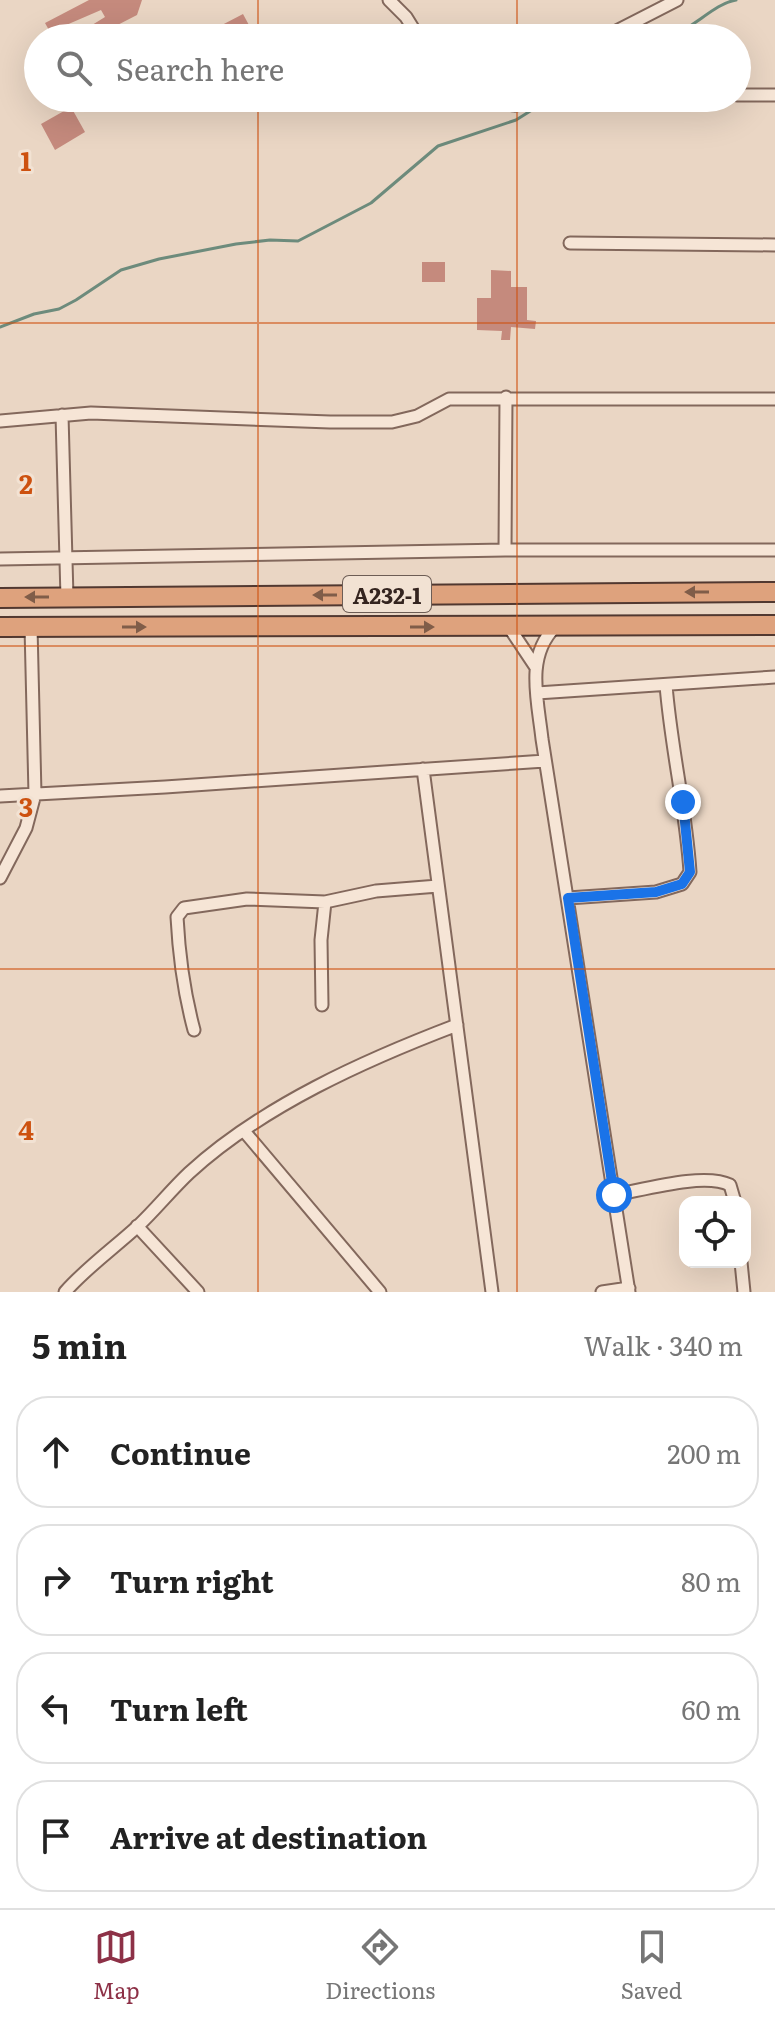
<!DOCTYPE html>
<html lang="en">
<head>
<meta charset="utf-8">
<style>
  :root { --surface:#fff; --page:#f2f2f2; --text:#222; --muted:#767676; --line:#e0e0e0; --accent:#8d3147 }
  body { margin:0; font-family:Literata,serif; background:var(--page); color:var(--text) }
  .controls { position:absolute; right:24px; bottom:24px; display:grid; overflow:hidden; border-radius:16px; box-shadow:0 8px 32px #0002 }
  .controls button { width:72px; height:72px; display:grid; place-items:center; padding:0; border:0; border-bottom:2px solid var(--line); background:var(--surface); color:var(--text); font:40px sans-serif }
  .stop { position:absolute; width:24px; height:24px; margin:-18px; border:6px solid #1a73e8; border-radius:50%; background:#fff }
  .stop.end { background:#1a73e8; border-color:#fff; box-shadow:0 2px 8px #0008 }
  .list { margin:0; padding:0; list-style:none }
  h2 { display:flex; justify-content:space-between; align-items:center; height:104px; margin:0; padding:0 32px; font-size:34px }
  h2 small { font-size:26px; font-weight:400; color:var(--muted) }
  .list li { display:grid; grid-template-columns:52px 1fr auto; gap:24px; align-items:center; box-sizing:border-box; height:112px; margin:0 16px 16px; padding:0 16px; border:2px solid var(--line); border-radius:32px }
  .list b { display:block; font-size:30px; white-space:nowrap }
  .list em { font-size:26px; font-style:normal; color:var(--muted) }
  .icon { flex:none; width:44px; height:44px; fill:none; stroke:currentColor; stroke-width:2; stroke-linecap:round; stroke-linejoin:round }
  .map { position:relative; flex:none; width:775px; height:1292px; overflow:hidden }
  .search { position:absolute; background:var(--surface); box-shadow:0 8px 32px #0002; left:24px; right:24px; top:24px; height:88px; display:flex; align-items:center; gap:20px; box-sizing:border-box; padding:0 28px; border-radius:44px; color:var(--muted); font-size:30px }
  .sheet { height:616px; background:var(--surface) }
  nav { display:flex; justify-content:space-around; align-items:center; box-sizing:border-box; height:112px; border-top:2px solid var(--line); background:var(--surface); font-size:22px; color:var(--muted) }
  nav a { display:grid; justify-items:center; gap:4px }
  nav .on { color:var(--accent) }
  .map>svg:first-child { display:block }
</style>
</head>
<body>
<div class="map">
<svg width="775" height="1292" viewBox="0 0 775 1292">
  <rect width="100%" height="100%" fill="#ead6c4"/>
  <g fill="none" stroke-linecap="round" stroke-linejoin="round">
    <path stroke="#6d8b7c" stroke-width="3" d="M667 38C694 29 713 4 736 0
      M0 327 34 314 59 309 76 300 121 270 159 259 236 244 270 240 298 241 371 203 438 146 516 120 551 98"/>
  </g>
  <path fill="#c58a7d" d="M89 0H142L137 15 100 34 103 38H71L105 17 101 10 50 32 45 23Z
    M243 14 250 27 229 38H197Z
    M71 107 85 132 55 150 41 124Z
    M422 262H445V282H422Z
    M491 270 511 271V287H527V320L536 321 535 329 511 327 510 340H501L502 331 477 330V298H491Z"/>
  <g fill="none" stroke-linecap="round" stroke-linejoin="round">
    <g stroke="#83685c" stroke-width="15">
      <path id="minor" d="M389 0 406 17 419 38
        M603 38 677 0
        M737 95H775
        M497 98C512 107 517 108 532 98
        M570 243 775 245
        M62 415 67 597
        M0 421 91 413 330 422H392L417 416 449 399H775
        M505 550 506 397
        M0 559 505 550H775
        M509 627 535 666
        M555 627C525 657 538 701 542 739L629 1292
        M537 693 775 677
        M423 769 492 1292
        M0 796 165 787 545 761
        M0 878 26 828 35 794 31 627
        M568 898 656 892 682 884 690 872C686 809 671 748 666 685
        M322 1005 321 940 325 902
        M194 1030C184 993 179 955 177 917L184 908 247 899 325 902 376 891 438 886
        M244 1131 380 1292
        M614 1195C643 1190 704 1172 730 1185L735 1202
        M137 1226 198 1292
        M741 1262 744 1292
        M65 1292C86 1268 114 1248 138 1226 156 1209 171 1190 189 1173 262 1106 365 1060 457 1025
        M602 1292 629 1288"/>
    </g>
    <g stroke="#513830" stroke-width="22">
      <path id="trunk" d="M0 598 775 592
        M0 627 775 625"/>
    </g>
    <use href="#minor" stroke="#f6e5d6" stroke-width="11"/>
    <use href="#trunk" stroke="#dea27d" stroke-width="18"/>
  </g>
  <defs><path id="oneway-solid" d="M-6-.8H1V-3.2L6.5 0L1 3.2V.8H-6Z" transform="scale(2)"/></defs>
  <g fill="#805d49">
    <use href="#oneway-solid" transform="translate(697 592) rotate(180)"/>
    <use href="#oneway-solid" transform="translate(325 595) rotate(180)"/>
    <use href="#oneway-solid" transform="translate(37 597) rotate(180)"/>
    <use href="#oneway-solid" transform="translate(134 627)"/>
    <use href="#oneway-solid" transform="translate(422 627)"/>
  </g>
  <g fill="none" stroke-linecap="round" stroke-linejoin="round">
    <path stroke="#1a73e8" stroke-width="10" d="M614 1195 568 898 656 892 682 884 690 872 683 802"/>
  </g>
  <path fill="none" stroke="#cd510f" stroke-width="2" stroke-opacity="0.55" d="M258 0V38M517 0V38M258 98V1292M517 98V1292M0 323H775M0 646H775M0 969H775"/>
  <g text-anchor="middle" dominant-baseline="central" stroke-width="6" stroke-linejoin="round" paint-order="stroke">
    <rect fill="#f2e2d3" stroke="#6d5d55" stroke-width="2" x="343" y="576" width="88" height="36" rx="6"/>
    <g font-size="22" font-weight="bold" fill="#34241f">
      <text x="387" y="594">A232-1</text>
    </g>
  </g>
  <g font-size="26" text-anchor="middle" font-weight="bold" fill="#cd510f" stroke="#f2e2d3" stroke-width="6" stroke-linejoin="round" paint-order="stroke">
    <text x="26" y="171">1</text>
    <text x="26" y="494">2</text>
    <text x="26" y="817">3</text>
    <text x="26" y="1140">4</text>
  </g>
</svg>
<div class="controls">
<button><svg class="icon" aria-label="locate" viewBox="0 0 24 24"><circle cx="12" cy="12" r="6"/><path d="M12 2v4M12 18v4M2 12h4M18 12h4"/></svg></button>
</div>
<div class="stop" style="left:614px;top:1195px"></div>
<div class="stop end" style="left:683px;top:802px"></div>
<div class="search"><svg class="icon" aria-label="search" viewBox="0 0 24 24"><circle cx="10" cy="10" r="6"/><path d="M15 15l6 6"/></svg>Search here</div>
</div>
<section class="sheet">
<h2>5 min<small>Walk · 340 m</small></h2>
<ul class="list">
<li><svg class="icon" aria-label="ahead" viewBox="0 0 24 24"><path d="M12 20V5M6 11l6-6 6 6"/></svg><div><b>Continue</b></div><em>200 m</em></li>
<li><svg class="icon" aria-label="right" viewBox="0 0 24 24"><path d="M7 20v-9h11M14 6l5 5-5 5"/></svg><div><b>Turn right</b></div><em>80 m</em></li>
<li><svg class="icon" aria-label="left" viewBox="0 0 24 24"><path d="M17 20v-9H6M10 6l-5 5 5 5"/></svg><div><b>Turn left</b></div><em>60 m</em></li>
<li><svg class="icon" aria-label="arrive" viewBox="0 0 24 24"><path d="M6 21V4h12l-3 4 3 4H6"/></svg><div><b>Arrive at destination</b></div></li>
</ul>
</section>
<nav>
<a class="on"><svg class="icon" aria-label="map" viewBox="0 0 24 24"><path d="M3 6l6-2 6 2 6-2v14l-6 2-6-2-6 2zM9 4v14M15 6v14"/></svg>Map</a>
<a><svg class="icon" aria-label="directions" viewBox="0 0 24 24"><path d="M12 3l9 9-9 9-9-9zM9 14v-3h6M13 9l2 2-2 2"/></svg>Directions</a>
<a><svg class="icon" aria-label="saved" viewBox="0 0 24 24"><path d="M7 4h10v16l-5-4-5 4z"/></svg>Saved</a>
</nav>
</body>
</html>
